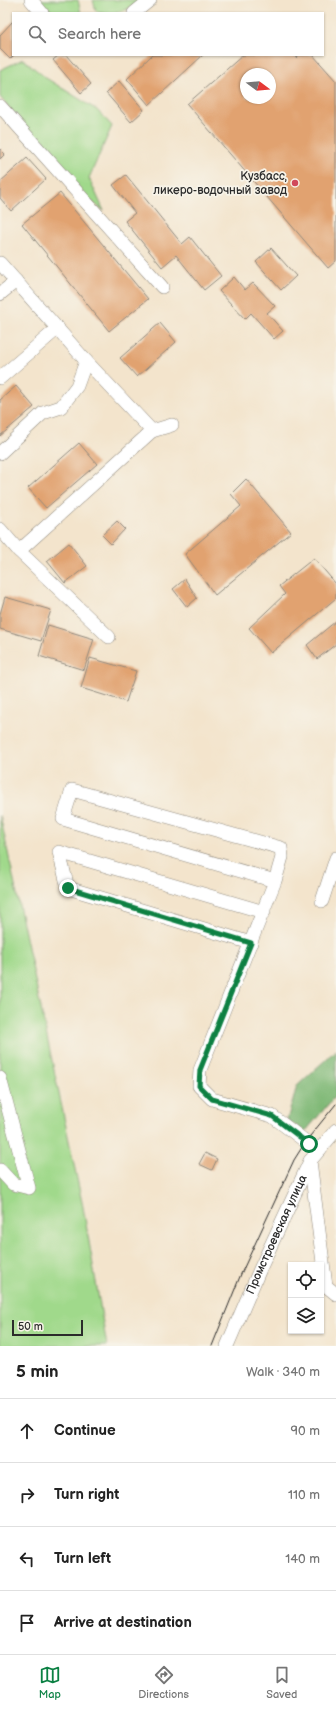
<!DOCTYPE html>
<html lang="en">
<head>
<meta charset="utf-8">
<style>
  :root { --surface:#fff; --page:#f6f6f6; --text:#222; --muted:#767676; --line:#e0e0e0; --accent:#0b8043 }
  body { margin:0; font-family:"Balsamiq Sans",sans-serif; background:var(--page); color:var(--text) }
  .controls { position:absolute; right:12px; bottom:12px; display:grid; overflow:hidden; border-radius:0px; box-shadow:0 1px 3px #0004 }
  .controls button { width:36px; height:36px; display:grid; place-items:center; padding:0; border:0; border-bottom:1px solid var(--line); background:var(--surface); color:var(--text); font:20px sans-serif }
  .compass { position:absolute; left:240px; top:68px; width:36px; height:36px; border-radius:50%; background:var(--surface); box-shadow:0 1px 3px #0004; rotate:106deg }
  .scale { position:absolute; left:12px; bottom:10px; width:71px; box-sizing:border-box; padding-left:4px; border:2px solid #2b2b2b; border-top:0; font-size:11px; line-height:14px; white-space:nowrap; color:#2b2b2b; -webkit-text-stroke:3px #f7f3e8; paint-order:stroke }
  .stop { position:absolute; width:12px; height:12px; margin:-9px; border:3px solid #0b8043; border-radius:50%; background:#fff }
  .stop.end { background:#0b8043; border-color:#fff; box-shadow:0 1px 4px #0008 }
  .list { margin:0; padding:0; list-style:none }
  h2 { display:flex; justify-content:space-between; align-items:center; height:52px; margin:0; padding:0 16px; font-size:17px }
  h2 small { font-size:13px; font-weight:400; color:var(--muted) }
  .list li { display:grid; grid-template-columns:26px 1fr auto; gap:12px; align-items:center; box-sizing:border-box; height:64px; padding:0 16px; border-top:1px solid var(--line) }
  .list b { display:block; font-size:15px; white-space:nowrap }
  .list em { font-size:13px; font-style:normal; color:var(--muted) }
  .icon { flex:none; width:22px; height:22px; fill:none; stroke:currentColor; stroke-width:2; stroke-linecap:round; stroke-linejoin:round }
  .map { position:relative; flex:none; width:336px; height:1346px; overflow:hidden }
  .search { position:absolute; background:var(--surface); box-shadow:0 1px 3px #0004; left:12px; right:12px; top:12px; height:44px; display:flex; align-items:center; gap:10px; box-sizing:border-box; padding:0 14px; border-radius:0px; color:var(--muted); font-size:15px }
  .sheet { height:308px; background:var(--surface) }
  nav { display:flex; justify-content:space-around; align-items:center; box-sizing:border-box; height:56px; border-top:1px solid var(--line); background:var(--surface); font-size:11px; color:var(--muted) }
  nav a { display:grid; justify-items:center; gap:2px }
  nav .on { color:var(--accent) }
  .map>svg:first-child { display:block }
</style>
</head>
<body>
<div class="map">
<svg width="336" height="1346" viewBox="0 0 336 1346">
  <rect width="100%" height="100%" fill="#f7f3e8"/>
  <filter id="ink" filterUnits="userSpaceOnUse"><feTurbulence type="fractalNoise" baseFrequency=".025" numOctaves="2"/><feDisplacementMap in="SourceGraphic" scale="8" xChannelSelector="R" yChannelSelector="G"/><feConvolveMatrix kernelMatrix="1 2 1 2 8 2 1 2 1" color-interpolation-filters="sRGB"/></filter>
  <filter id="wash" filterUnits="userSpaceOnUse"><feTurbulence type="fractalNoise" baseFrequency=".012" numOctaves="4" result="noise"/><feDisplacementMap in="SourceGraphic" scale="16" xChannelSelector="R" yChannelSelector="G"/><feGaussianBlur stdDeviation="0.9" result="paint"/><feColorMatrix in="noise" values="0 0 0 0 0 0 0 0 0 0 0 0 0 0 0 0 0 1.4 0 .05"/><feComposite in="paint" operator="in"/></filter>
  <g filter="url(#wash)">
    <rect width="100%" height="100%" fill="#f3e4cc"/>
    <path fill="#a0d98b" stroke="#66825b" d="M39 0H78L81 13H54Z
      M93 0H139C131 10 108 18 96 11Z
      M23 59 46 78 97 110 112 126 89 178 104 211 87 198 0 97V70Z
      M0 815 83 1207 107 1346H0Z"/>
    <path fill="#80b977" stroke="#567251" d="M336 1050V1095L305 1132 287 1120 297 1086Z"/>
    <g id="blocks">
      <path fill="#e1a26f" fill-rule="evenodd" d="M13 21V55H14L10 59 0 49V35Z
        M59 55H66L91 84 81 93 53 60Z
        M152 55H203L149 105 127 79Z
        M243 55H294L296 58 299 55H313L336 81V261L328 268 187 104ZM246 74H270V98H246Z
        M119 81 144 110 131 122 106 93Z
        M0 149 5 154 0 159Z
        M27 158 46 179 11 211 0 198V182Z
        M126 175 182 244 190 237 221 276 204 290 176 255 162 267 125 221 135 213 113 185Z
        M60 193 148 299 109 331 22 224Z
        M271 248 296 276 281 290 256 262Z
        M234 277 245 290 253 283 275 306 267 313 283 331 274 339 251 313 245 319 219 291Z
        M160 323 176 342 137 377 120 358Z
        M16 386 34 407 0 436V400Z
        M79 443 97 464 46 508 28 488Z
        M246 479 291 532 215 595 185 554 241 506 231 494Z
        M117 521 125 529 111 544 102 535Z
        M69 543 87 566 65 583 47 561Z
        M314 558 336 584V598L271 653 249 628 285 594 279 586Z
        M185 579 197 598 187 607 173 589Z
        M5 597 51 610 41 641 0 629V614Z
        M336 621V644L317 659 307 645Z
        M48 625 94 639 84 670 39 656Z
        M90 658 136 671 126 702 81 688Z
        M205 1153 217 1159 212 1170 199 1164Z"/>
    </g>
  </g>
  <g filter="url(#ink)">
    <use href="#blocks" fill-opacity="0" stroke="#8f887c" stroke-width="1"/>
    <g fill="none" stroke-linecap="round" stroke-linejoin="round">
      <g stroke="#8f887c" stroke-width="14">
        <g id="minor">
          <path d="M31 0 42 13"/>
          <path d="M134 13 150 0"/>
          <path d="M0 106 162 287"/>
          <path d="M0 263 86 361 152 431 172 425"/>
          <path d="M0 294 16 281"/>
          <path d="M0 378 58 328"/>
          <path d="M0 453 43 413 61 407 77 386 86 361"/>
          <path d="M0 529 19 551"/>
          <path d="M109 637 19 551 152 431"/>
          <path d="M275 881 63 819 72 790 281 848 282 857 275 881 200 1070 199 1086 212 1099 272 1116 309 1144 320 1149"/>
          <path d="M322 901 336 858"/>
          <path d="M251 943 68 888 59 852 264 912"/>
          <path d="M0 1078 29 1188 13 1184 0 1170"/>
          <path d="M310 1161 326 1286 336 1294"/>
          <path id="s1" d="M227 1346 260 1269 310 1161 336 1130"/>
        </g>
      </g>
      <use href="#minor" stroke="#fff" stroke-width="13"/>
      <path stroke="#2b2b2b" stroke-width="1" d="M212 1346 241 1274 294 1160 306 1141 336 1104"/>
    </g>
  </g>
  <g fill="none" stroke-linecap="round" stroke-linejoin="round" filter="url(#ink)">
    <path stroke="#0b8043" stroke-width="5" d="M68 888 251 943 200 1070 199 1086 212 1099 272 1116 309 1144"/>
  </g>
  <circle fill="#d1495b" stroke="#f7f3e8" stroke-width="1.5" cx="295" cy="183" r="4"/>
  <g text-anchor="middle" dominant-baseline="central" stroke-width="3.5" stroke-linejoin="round" paint-order="stroke">
    <g font-size="12" fill="#2b2b2b" stroke="#f7f3e8" text-anchor="end">
      <text x="287" y="176">Кузбасс,<tspan x="287" dy="14">ликеро-водочный завод</tspan></text>
    </g>
    <g font-size="12" fill="#2b2b2b" stroke="#f7f3e8">
      <text stroke="none"><textPath href="#s1" startOffset="122">Промстроевская улица</textPath></text>
    </g>
  </g>
</svg>
<div class="controls">
<button><svg class="icon" aria-label="locate" viewBox="0 0 24 24"><circle cx="12" cy="12" r="6"/><path d="M12 2v4M12 18v4M2 12h4M18 12h4"/></svg></button>
<button><svg class="icon" aria-label="layers" viewBox="0 0 24 24"><path d="M12 4l9 5-9 5-9-5zM3 14l9 5 9-5"/></svg></button>
</div>
<svg class="compass" viewBox="-18 -18 36 36"><path d="M0-13l5 13h-10z" fill="#e53935"/><path d="M0 13l5-13h-10z" fill="#767676"/></svg>
<div class="scale">50 m</div>
<div class="stop" style="left:309px;top:1144px"></div>
<div class="stop end" style="left:68px;top:888px"></div>
<div class="search"><svg class="icon" aria-label="search" viewBox="0 0 24 24"><circle cx="10" cy="10" r="6"/><path d="M15 15l6 6"/></svg>Search here</div>
</div>
<section class="sheet">
<h2>5 min<small>Walk · 340 m</small></h2>
<ul class="list">
<li><svg class="icon" aria-label="ahead" viewBox="0 0 24 24"><path d="M12 20V5M6 11l6-6 6 6"/></svg><div><b>Continue</b></div><em>90 m</em></li>
<li><svg class="icon" aria-label="right" viewBox="0 0 24 24"><path d="M7 20v-9h11M14 6l5 5-5 5"/></svg><div><b>Turn right</b></div><em>110 m</em></li>
<li><svg class="icon" aria-label="left" viewBox="0 0 24 24"><path d="M17 20v-9H6M10 6l-5 5 5 5"/></svg><div><b>Turn left</b></div><em>140 m</em></li>
<li><svg class="icon" aria-label="arrive" viewBox="0 0 24 24"><path d="M6 21V4h12l-3 4 3 4H6"/></svg><div><b>Arrive at destination</b></div></li>
</ul>
</section>
<nav>
<a class="on"><svg class="icon" aria-label="map" viewBox="0 0 24 24"><path d="M3 6l6-2 6 2 6-2v14l-6 2-6-2-6 2zM9 4v14M15 6v14"/></svg>Map</a>
<a><svg class="icon" aria-label="directions" viewBox="0 0 24 24"><path d="M12 3l9 9-9 9-9-9zM9 14v-3h6M13 9l2 2-2 2"/></svg>Directions</a>
<a><svg class="icon" aria-label="saved" viewBox="0 0 24 24"><path d="M7 4h10v16l-5-4-5 4z"/></svg>Saved</a>
</nav>
</body>
</html>
